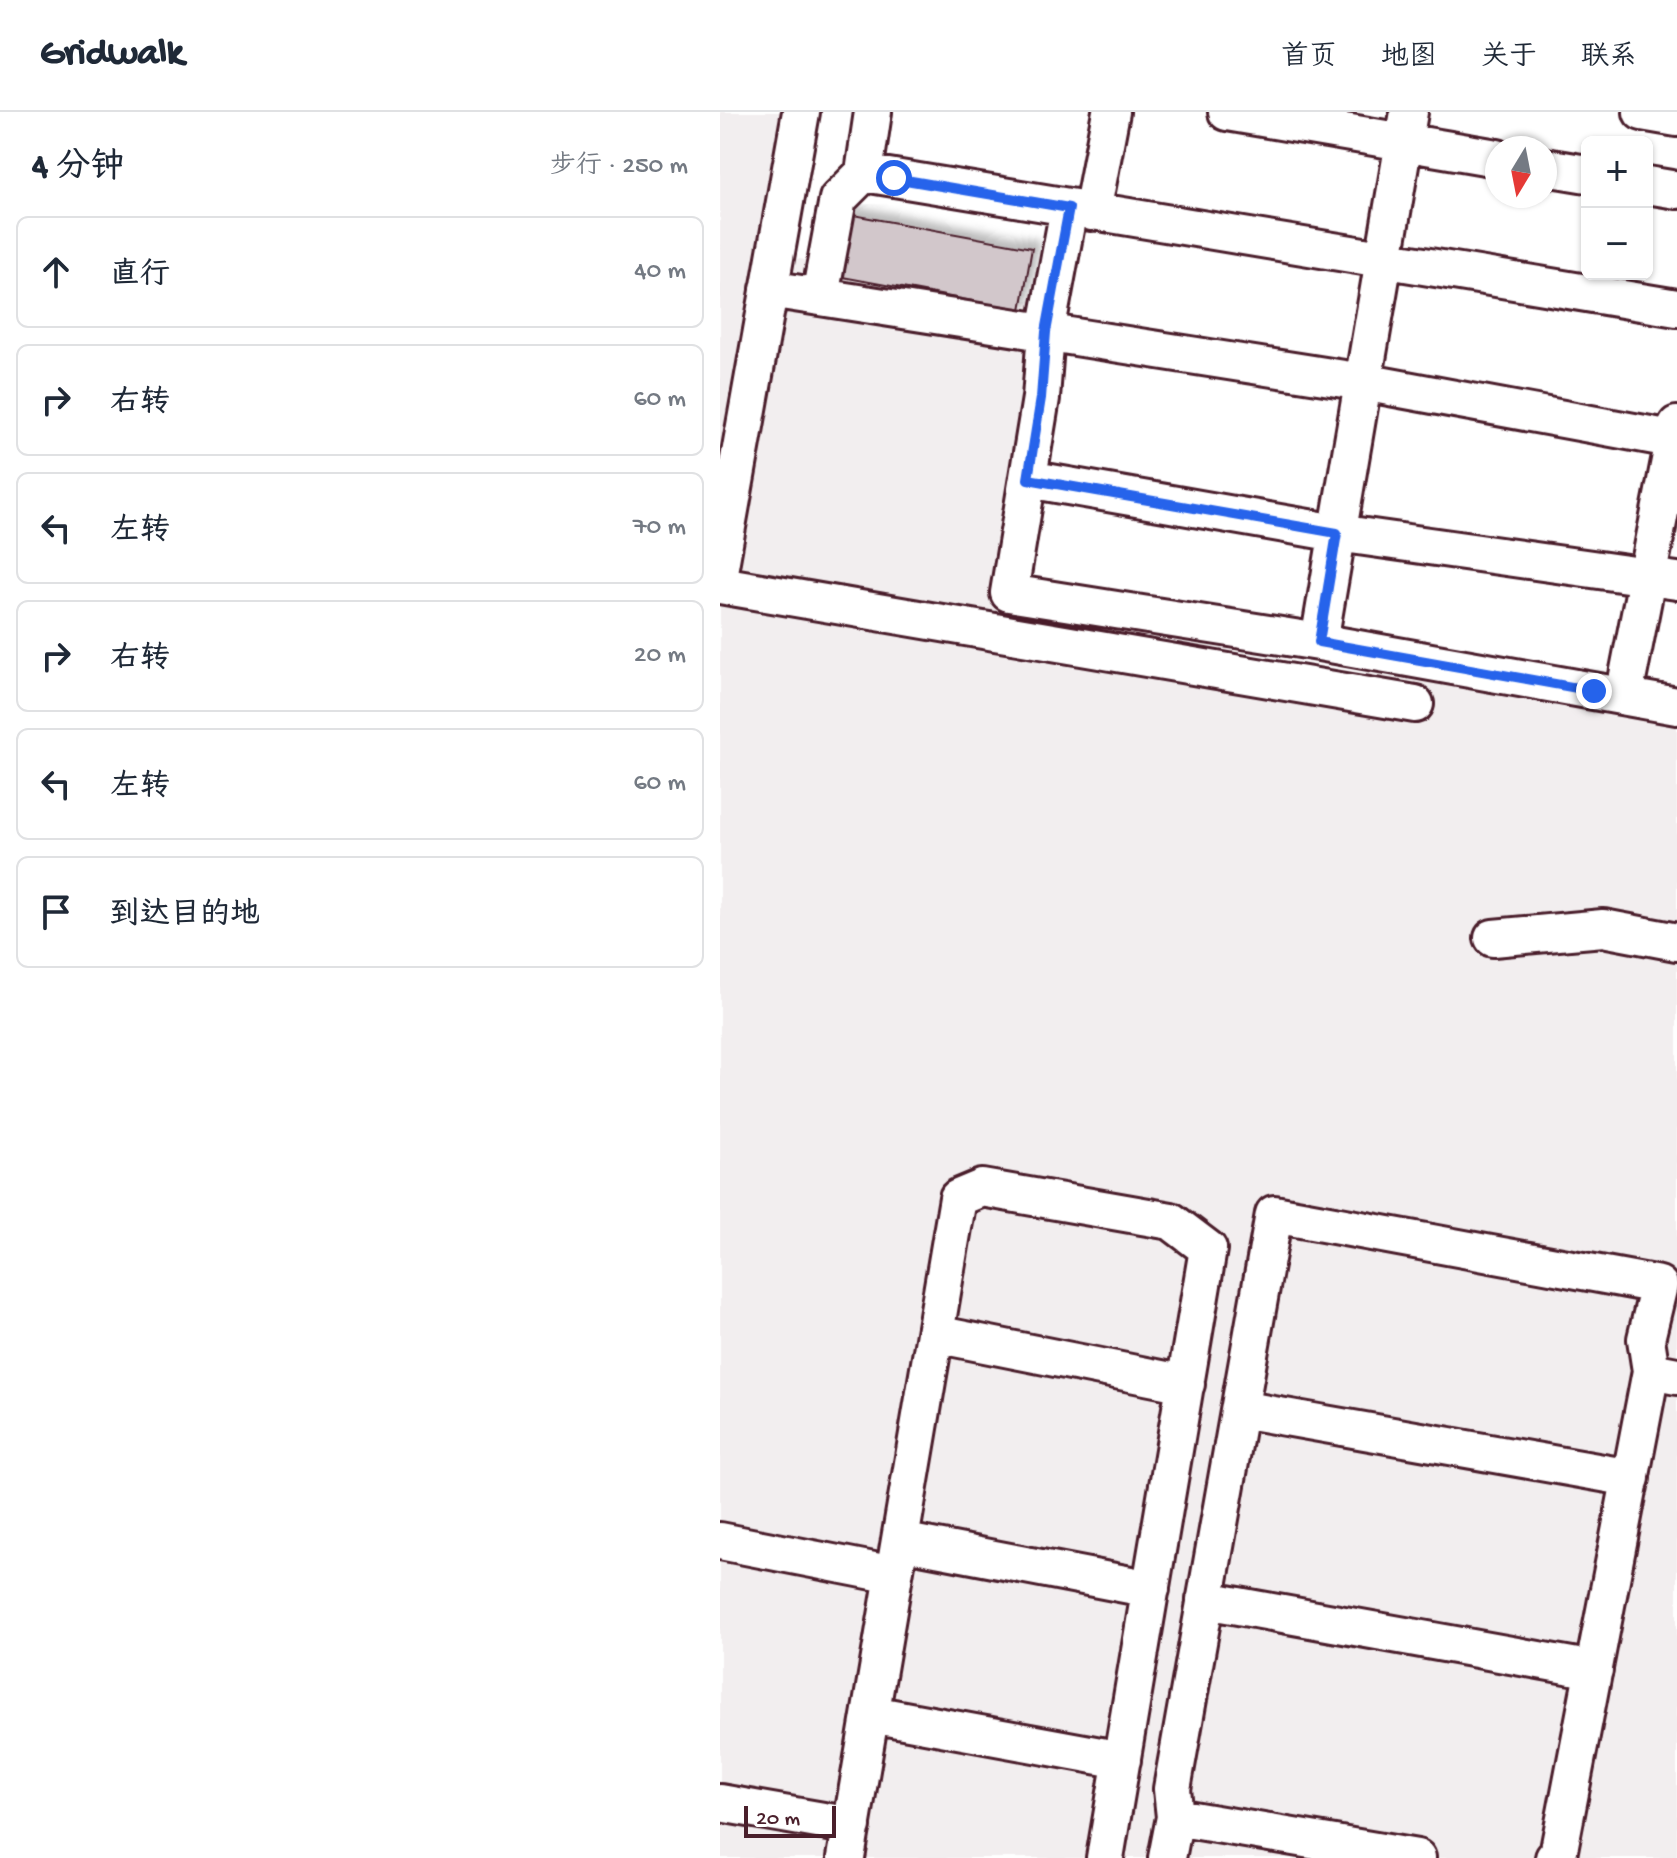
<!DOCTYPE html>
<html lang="zh">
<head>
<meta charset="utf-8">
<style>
  :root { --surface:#fff; --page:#f6f6f7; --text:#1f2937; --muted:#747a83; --line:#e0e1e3 }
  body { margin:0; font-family:"Gochi Hand","LXGW WenKai TC",sans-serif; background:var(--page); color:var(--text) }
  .controls { position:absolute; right:24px; top:24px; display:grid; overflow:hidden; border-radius:12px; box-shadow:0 2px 6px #0004 }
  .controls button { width:72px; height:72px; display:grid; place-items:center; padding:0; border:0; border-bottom:2px solid var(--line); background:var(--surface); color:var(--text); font:40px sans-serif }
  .compass { position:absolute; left:765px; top:24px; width:72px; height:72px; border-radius:50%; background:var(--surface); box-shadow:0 2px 6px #0004; rotate:190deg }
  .scale { position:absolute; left:24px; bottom:20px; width:92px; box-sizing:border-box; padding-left:8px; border:4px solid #4a1f2b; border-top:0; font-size:22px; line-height:28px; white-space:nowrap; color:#4a1f2b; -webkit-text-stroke:6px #fff; paint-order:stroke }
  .stop { position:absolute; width:24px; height:24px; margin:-18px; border:6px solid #2563eb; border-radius:50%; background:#fff }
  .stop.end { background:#2563eb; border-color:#fff; box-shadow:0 2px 8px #0008 }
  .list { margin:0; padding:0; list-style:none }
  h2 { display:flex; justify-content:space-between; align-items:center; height:104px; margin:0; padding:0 32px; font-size:34px }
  h2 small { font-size:26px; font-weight:400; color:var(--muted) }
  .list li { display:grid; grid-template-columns:52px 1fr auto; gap:24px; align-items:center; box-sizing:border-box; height:112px; margin:0 16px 16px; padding:0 16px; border:2px solid var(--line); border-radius:12px }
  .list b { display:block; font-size:30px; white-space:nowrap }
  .list em { font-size:26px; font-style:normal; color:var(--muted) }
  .icon { flex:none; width:44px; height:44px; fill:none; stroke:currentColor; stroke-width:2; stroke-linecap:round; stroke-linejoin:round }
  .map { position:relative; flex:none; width:957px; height:1746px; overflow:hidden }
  header { display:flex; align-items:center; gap:48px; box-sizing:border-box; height:112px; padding:0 40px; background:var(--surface); border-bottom:2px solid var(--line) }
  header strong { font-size:38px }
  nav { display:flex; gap:44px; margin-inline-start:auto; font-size:28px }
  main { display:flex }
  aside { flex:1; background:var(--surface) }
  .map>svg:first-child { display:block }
</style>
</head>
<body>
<header>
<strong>Gridwalk</strong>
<nav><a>首页</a><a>地图</a><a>关于</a><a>联系</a></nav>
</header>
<main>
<aside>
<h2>4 分钟<small>步行 · 250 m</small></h2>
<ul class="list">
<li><svg class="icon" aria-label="ahead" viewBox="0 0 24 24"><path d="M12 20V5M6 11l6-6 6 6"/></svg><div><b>直行</b></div><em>40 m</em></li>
<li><svg class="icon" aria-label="right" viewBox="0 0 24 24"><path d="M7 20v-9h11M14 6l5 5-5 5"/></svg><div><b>右转</b></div><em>60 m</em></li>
<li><svg class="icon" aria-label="left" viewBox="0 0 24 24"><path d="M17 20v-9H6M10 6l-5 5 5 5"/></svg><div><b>左转</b></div><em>70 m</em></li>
<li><svg class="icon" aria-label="right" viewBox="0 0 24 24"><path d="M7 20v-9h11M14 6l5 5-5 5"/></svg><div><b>右转</b></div><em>20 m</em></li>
<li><svg class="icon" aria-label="left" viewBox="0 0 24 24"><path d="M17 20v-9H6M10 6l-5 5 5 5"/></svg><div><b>左转</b></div><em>60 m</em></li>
<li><svg class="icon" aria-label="arrive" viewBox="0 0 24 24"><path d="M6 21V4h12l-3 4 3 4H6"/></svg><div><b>到达目的地</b></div></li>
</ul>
</aside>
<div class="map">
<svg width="957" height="1746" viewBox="0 0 957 1746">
  <defs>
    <filter id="shadow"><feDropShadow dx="7" dy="-7" stdDeviation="4" flood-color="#0004"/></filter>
  </defs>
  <rect width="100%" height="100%" fill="#fff"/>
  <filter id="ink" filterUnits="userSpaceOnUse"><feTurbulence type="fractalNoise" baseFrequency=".0125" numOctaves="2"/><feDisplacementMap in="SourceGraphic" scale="16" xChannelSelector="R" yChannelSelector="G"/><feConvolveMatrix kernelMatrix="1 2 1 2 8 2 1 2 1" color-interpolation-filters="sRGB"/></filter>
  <g filter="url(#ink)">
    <path fill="#f2eeef" d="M0 0H60L35 139 334 193 276 506 957 608V1746H0Z"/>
    <path fill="#d2c7cb" stroke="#4a1f2b" stroke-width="2" filter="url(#shadow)" d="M128 102 312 136 301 198 117 164Z"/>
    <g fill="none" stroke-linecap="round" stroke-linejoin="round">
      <g stroke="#4a1f2b" stroke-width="42">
        <path id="minor" d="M153 0 144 61 957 196
          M507 0 777 46
          M922 0 957 6
          M825 55 867 62
          M927 73 957 78
          M349 96 326 220 321 286 289 481 599 530 957 594
          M372 100 391 0
          M49 177 643 270 957 328
          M100 184 118 87 144 61
          M308 367 617 421 957 469
          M0 454 81 0
          M0 473 695 592
          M599 530 689 0
          M904 584 957 313
          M773 826 883 816 957 830
          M215 1222 466 1272
          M520 1297 911 1366
          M0 1429 174 1463
          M180 1429 431 1477
          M485 1488 874 1558
          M151 1602 402 1648
          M0 1691 132 1714
          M455 1705 452 1677 554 1102 939 1173 926 1227 931 1259
          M126 1746 238 1086 262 1076 451 1109 488 1137 385 1746
          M447 1746 455 1705 697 1746
          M834 1746 838 1743 931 1259 957 1264"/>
      </g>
      <use href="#minor" stroke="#fff" stroke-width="36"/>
    </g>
  </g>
  <g fill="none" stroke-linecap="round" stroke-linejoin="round" filter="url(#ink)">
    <path stroke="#2563eb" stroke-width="10" d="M174 66 349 96 326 220 321 286 308 367 617 421 599 530 874 579"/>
  </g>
</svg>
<div class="controls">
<button>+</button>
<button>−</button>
</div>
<svg class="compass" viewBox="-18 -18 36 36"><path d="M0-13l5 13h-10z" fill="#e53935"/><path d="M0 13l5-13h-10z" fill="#747a83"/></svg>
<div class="scale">20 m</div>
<div class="stop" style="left:174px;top:66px"></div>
<div class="stop end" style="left:874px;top:579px"></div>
</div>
</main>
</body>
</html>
